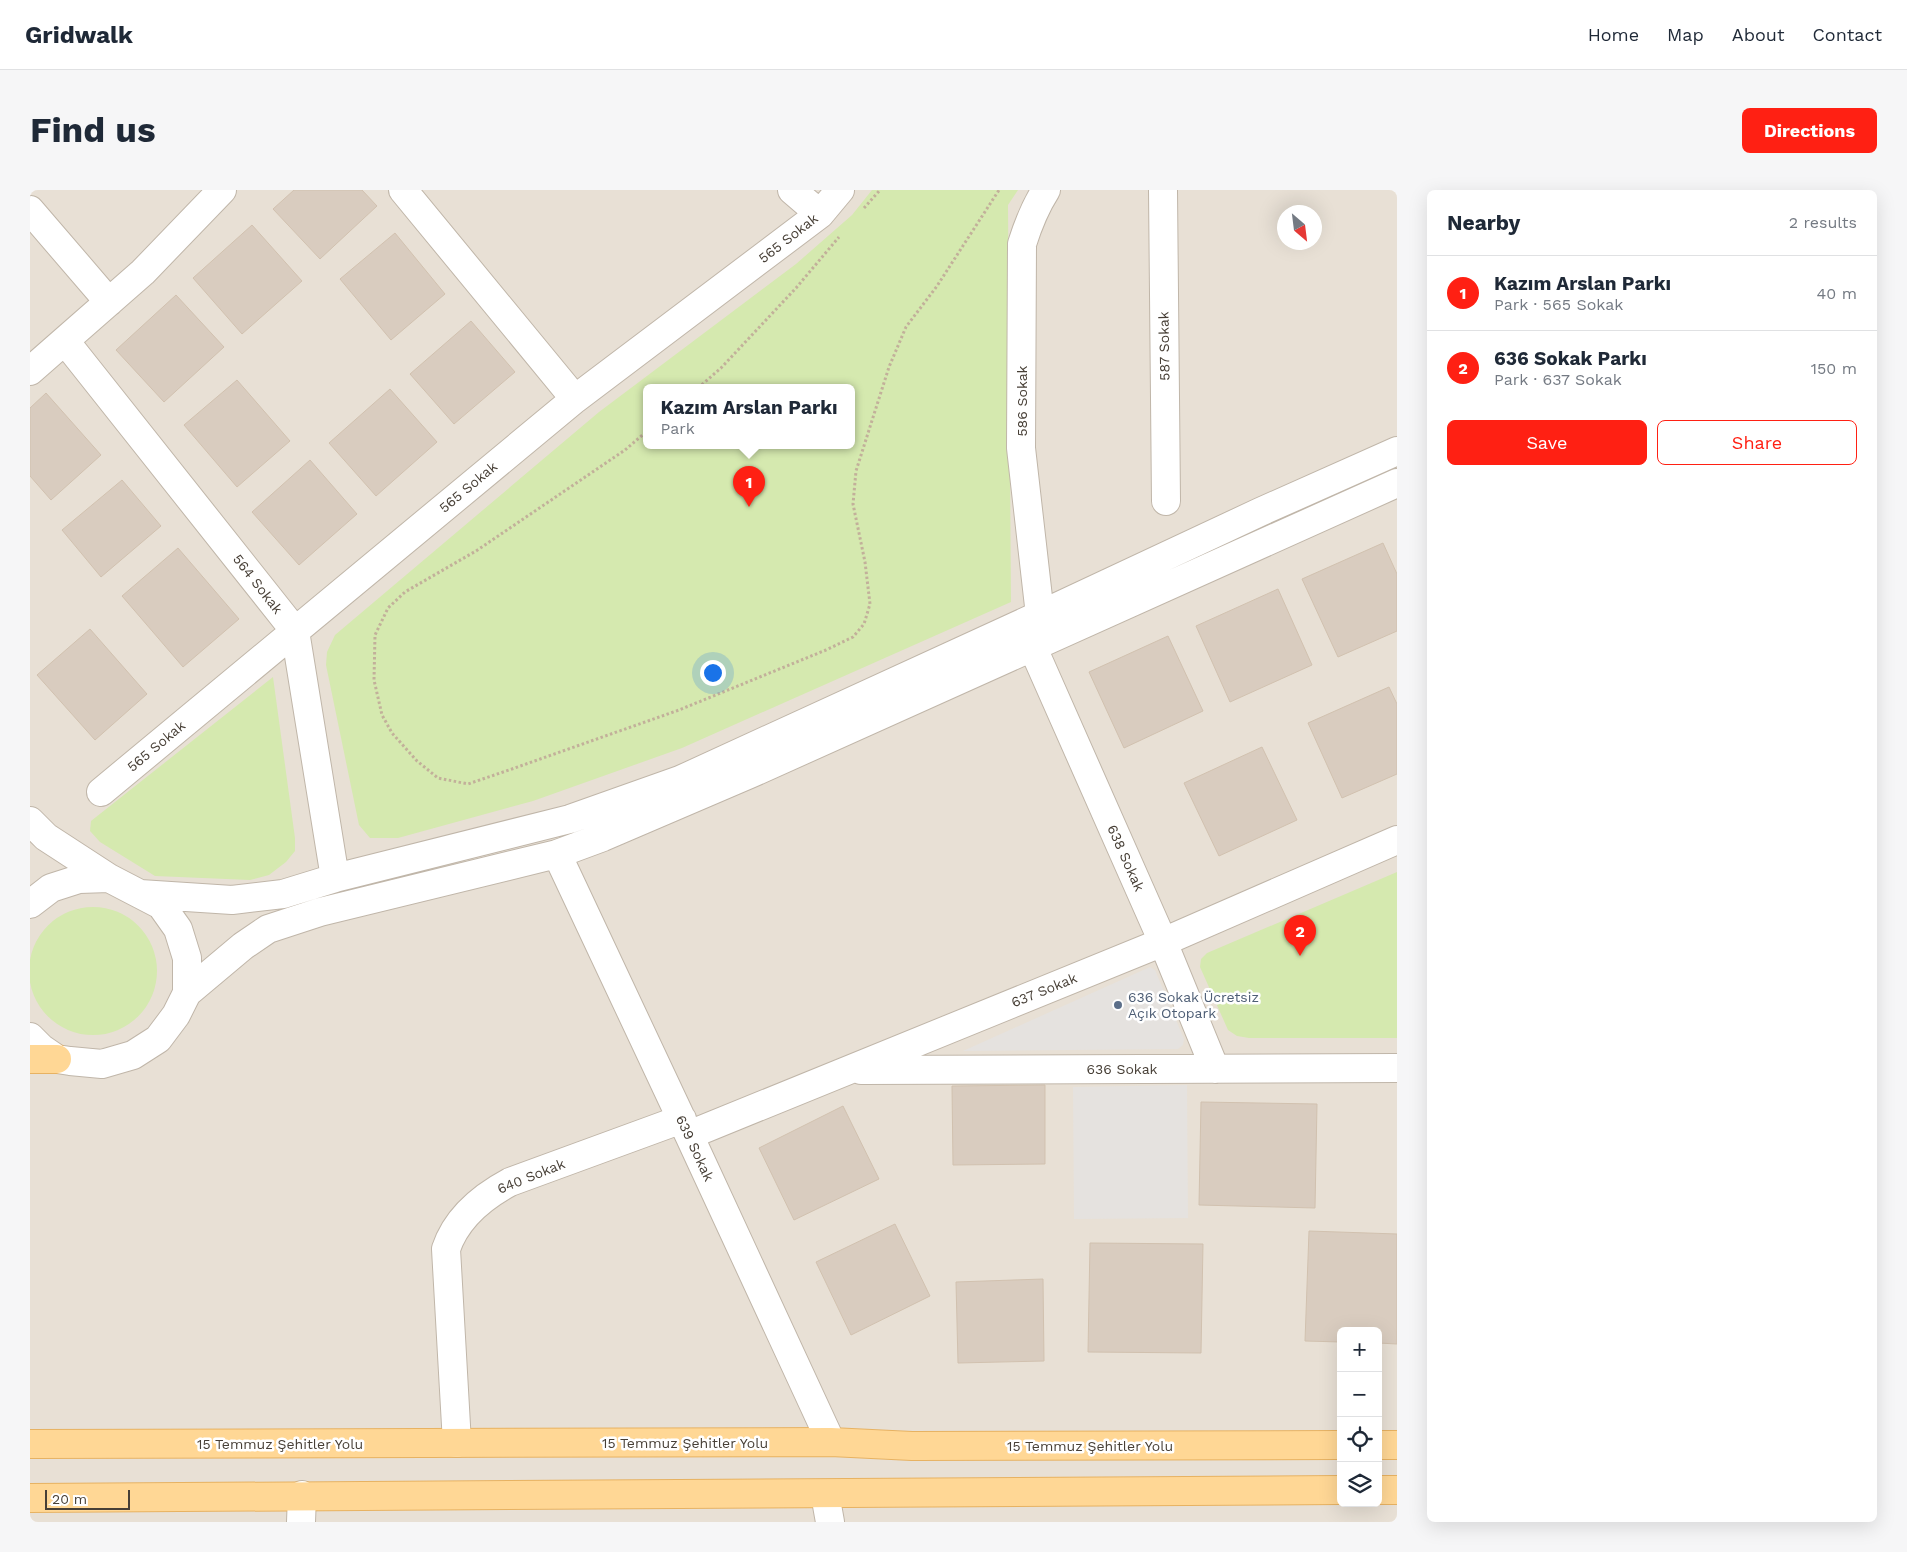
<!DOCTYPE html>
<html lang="en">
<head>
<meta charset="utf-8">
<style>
  :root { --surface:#fff; --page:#f6f6f7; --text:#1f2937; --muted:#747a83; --line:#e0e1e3; --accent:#ff2013 }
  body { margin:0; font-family:"Work Sans",sans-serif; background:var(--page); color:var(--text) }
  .controls { position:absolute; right:15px; bottom:15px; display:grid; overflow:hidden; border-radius:8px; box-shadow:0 5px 20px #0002 }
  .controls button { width:45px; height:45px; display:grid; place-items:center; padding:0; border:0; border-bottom:1px solid var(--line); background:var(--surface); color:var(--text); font:25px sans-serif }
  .compass { position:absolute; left:1247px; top:15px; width:45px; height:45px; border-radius:50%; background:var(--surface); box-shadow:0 5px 20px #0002; rotate:152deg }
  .scale { position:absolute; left:15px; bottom:12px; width:85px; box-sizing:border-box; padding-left:5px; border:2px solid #473f36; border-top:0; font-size:14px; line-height:18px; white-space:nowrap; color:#473f36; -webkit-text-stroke:4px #fff; paint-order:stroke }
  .you { position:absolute; left:682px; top:482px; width:18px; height:18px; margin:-12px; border:4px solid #fff; border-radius:50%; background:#1a73e8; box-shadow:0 0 0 8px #1a73e833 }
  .badge { display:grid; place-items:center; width:32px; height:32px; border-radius:50%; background:var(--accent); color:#fff; font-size:16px; font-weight:700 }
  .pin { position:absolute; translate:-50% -41px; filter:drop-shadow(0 1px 2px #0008) }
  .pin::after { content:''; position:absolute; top:26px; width:18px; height:15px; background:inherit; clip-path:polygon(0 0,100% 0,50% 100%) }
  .popup { position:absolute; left:613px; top:194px; width:212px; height:65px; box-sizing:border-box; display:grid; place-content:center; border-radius:8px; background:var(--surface); filter:drop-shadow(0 1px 4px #0005); font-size:16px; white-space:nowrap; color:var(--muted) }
  .popup b { font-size:19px; color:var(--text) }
  .popup::after { content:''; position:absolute; left:50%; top:100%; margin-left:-10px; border:10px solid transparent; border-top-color:var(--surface) }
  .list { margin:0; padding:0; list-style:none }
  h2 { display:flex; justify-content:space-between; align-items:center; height:65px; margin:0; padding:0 20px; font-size:21px }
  h2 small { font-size:16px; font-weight:400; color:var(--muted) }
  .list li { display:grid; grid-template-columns:32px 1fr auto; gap:15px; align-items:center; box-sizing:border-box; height:75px; padding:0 20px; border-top:1px solid var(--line) }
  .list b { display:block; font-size:19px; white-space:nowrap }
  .list p { margin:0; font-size:16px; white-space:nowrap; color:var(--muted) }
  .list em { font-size:16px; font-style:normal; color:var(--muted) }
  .actions { display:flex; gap:10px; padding:15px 20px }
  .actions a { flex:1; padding:11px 0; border:1px solid var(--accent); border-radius:8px; text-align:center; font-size:18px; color:var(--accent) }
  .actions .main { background:var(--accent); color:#fff }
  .icon { flex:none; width:28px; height:28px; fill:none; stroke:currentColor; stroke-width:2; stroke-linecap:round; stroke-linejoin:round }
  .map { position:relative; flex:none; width:1367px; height:1332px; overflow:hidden; border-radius:8px }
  header { display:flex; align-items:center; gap:30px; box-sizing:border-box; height:70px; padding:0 25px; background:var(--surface); border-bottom:1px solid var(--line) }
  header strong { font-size:24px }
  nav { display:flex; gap:28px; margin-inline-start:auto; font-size:18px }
  .intro { display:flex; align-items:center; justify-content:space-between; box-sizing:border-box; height:120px; padding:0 30px }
  h1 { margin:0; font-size:35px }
  .button { padding:12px 22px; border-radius:8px; background:var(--accent); color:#fff; font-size:18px; font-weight:700 }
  main { display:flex; gap:30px; padding:0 30px }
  aside { flex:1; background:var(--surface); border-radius:8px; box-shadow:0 5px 20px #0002 }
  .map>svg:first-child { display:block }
</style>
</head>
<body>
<header>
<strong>Gridwalk</strong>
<nav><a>Home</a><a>Map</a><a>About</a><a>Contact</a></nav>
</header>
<div class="intro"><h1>Find us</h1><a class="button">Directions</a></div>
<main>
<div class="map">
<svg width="1367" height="1332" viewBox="0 0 1367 1332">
  <rect width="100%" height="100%" fill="#f4efe7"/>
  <path fill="#e8e0d5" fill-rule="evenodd" d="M0 0H1367V1332H0ZM1254 22H1284V52H1254ZM616 198H822V256H616ZM1311 1141H1348V1313H1311Z"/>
  <path fill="#d5e9af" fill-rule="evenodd" d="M842 0H988L978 15 981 412 652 558 503 611 368 648H340L329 635 296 475 297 462 305 445 569 222 766 74 822 25ZM616 198H822V256H616Z
    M243 487 265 648V661L256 672 239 685 220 690 125 686 70 652 60 641 61 631Z
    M1367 682V848H1219L1207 846 1198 840 1170 777 1171 769 1177 763Z
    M-1 781a64 64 0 1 1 128 0a64 64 0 1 1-128 0Z"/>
  <path fill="#e5e2df" d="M1120 777 1125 780 1154 849 1153 855 1148 859 933 861Z
    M1157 895 1158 1028 1044 1029 1043 897Z"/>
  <path fill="#d9ccbf" stroke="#d1c1af" d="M264 0H332L347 16 290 69 243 19Z
    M222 35 272 91 212 144 163 88Z
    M365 43 415 104 361 150 310 89Z
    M146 105 194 157 134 212 86 160Z
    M441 131 485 182 424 234 380 184Z
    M207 190 260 251 207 297 154 235Z
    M360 199 407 252 346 306 299 253Z
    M16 203 71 265 21 310 0 286V218Z
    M280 270 327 324 269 375 222 322Z
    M92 290 131 336 71 387 32 340Z
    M1353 353 1367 384V441L1308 467 1272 389Z
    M148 358 209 429 153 477 92 406Z
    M1248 399 1282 475 1200 512 1166 436Z
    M60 439 117 504 65 550 7 485Z
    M1138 446 1173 521 1094 558 1059 482Z
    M1359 497 1367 514V584L1312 608 1278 533Z
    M1232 557 1267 630 1189 666 1154 593Z
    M1015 895V974L923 975 922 896Z
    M1171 912 1287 914 1285 1018 1169 1015Z
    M813 916 849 989 764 1030 729 958Z
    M865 1034 900 1106 821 1145 786 1072Z
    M1279 1041 1367 1044V1154L1348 1153V1141H1311V1152L1275 1151Z
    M1060 1053 1173 1054 1171 1163 1058 1162Z
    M1013 1089 1014 1171 928 1173 926 1092Z"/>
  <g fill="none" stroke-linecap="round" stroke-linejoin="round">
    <g stroke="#c0b6a9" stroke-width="30">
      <path id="minor" d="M373 0 545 209
        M762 0 790 24
        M1133 0 1136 311
        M0 20 79 112
        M35 151 265 441 305 688
        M0 181 113 82 192 0
        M1010 425 991 258 992 54C998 35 1005 17 1016 0
        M1003 458 1133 752 1185 879
        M71 602 545 209 790 24 810 0
        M0 631 16 647 79 688
        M527 664 659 945 801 1252
        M110 704 202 710 253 704 305 688 540 629 650 590 1010 425 1230 322 1367 261
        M0 714 21 698 49 689 79 688 131 715 148 739 157 768V803L146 825 128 849 103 865 72 874 40 871 27 869 11 858 0 847
        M157 803 213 756 238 739 290 722 527 664 573 647 720 584 1367 293
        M831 880 1367 878
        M659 945 1133 752 1367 650
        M427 1253 416 1059C426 1029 452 1007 480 992L652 929
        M795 1304 800 1332
        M271 1332 272 1305"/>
    </g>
    <g stroke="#e7b262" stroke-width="30">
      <path id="major" d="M0 869H27
        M0 1254 801 1252 882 1256 1311 1255
        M1348 1255H1367
        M1348 1300H1367
        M0 1308 1311 1300"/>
    </g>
    <path stroke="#c2b09a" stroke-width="3" stroke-dasharray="2.5 2.5" stroke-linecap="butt" d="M834 18 850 0
      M668 198 691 178 766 98 809 47
      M616 242 595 260 446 361 375 402 358 418 345 445 344 490 352 525 362 543 387 571 408 588 438 594 479 580 649 520 796 460 823 447 834 434 840 414 835 372 823 314 826 281 859 177 876 137 907 96 969 0"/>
    <use href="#minor" stroke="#fff" stroke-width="28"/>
    <use href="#major" stroke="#ffd795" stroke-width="28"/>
  </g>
  <circle fill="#5c6f8a" stroke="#fff" stroke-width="2" cx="1088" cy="815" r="5"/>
  <g text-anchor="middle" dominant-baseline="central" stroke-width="5" stroke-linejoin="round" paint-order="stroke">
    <g font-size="14" fill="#473f36" stroke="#fff">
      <text transform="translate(758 48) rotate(-38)">565 Sokak</text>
      <text transform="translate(1134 156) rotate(-91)">587 Sokak</text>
      <text transform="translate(992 211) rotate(-90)">586 Sokak</text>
      <text transform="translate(438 297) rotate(-40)">565 Sokak</text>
      <text transform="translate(228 394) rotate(52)">564 Sokak</text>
      <text transform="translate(126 556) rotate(-40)">565 Sokak</text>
      <text transform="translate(1096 668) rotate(66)">638 Sokak</text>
      <text transform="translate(1014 800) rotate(-22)">637 Sokak</text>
      <text x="1092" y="879">636 Sokak</text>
      <text transform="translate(665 958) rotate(65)">639 Sokak</text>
      <text transform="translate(501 986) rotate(-22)">640 Sokak</text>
      <text x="655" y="1253">15 Temmuz Şehitler Yolu</text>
      <text x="250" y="1254">15 Temmuz Şehitler Yolu</text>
      <text x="1060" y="1256">15 Temmuz Şehitler Yolu</text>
    </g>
    <g font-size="14" fill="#4e5e75" stroke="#fff" text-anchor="start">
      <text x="1098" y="807">636 Sokak Ücretsiz<tspan x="1098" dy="16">Açık Otopark</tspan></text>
    </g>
  </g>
</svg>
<div class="controls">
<button>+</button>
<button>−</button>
<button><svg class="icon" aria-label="locate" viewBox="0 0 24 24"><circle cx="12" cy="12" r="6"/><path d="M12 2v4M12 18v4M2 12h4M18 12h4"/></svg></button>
<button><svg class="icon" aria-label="layers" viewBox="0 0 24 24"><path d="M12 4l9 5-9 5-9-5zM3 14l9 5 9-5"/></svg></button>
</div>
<svg class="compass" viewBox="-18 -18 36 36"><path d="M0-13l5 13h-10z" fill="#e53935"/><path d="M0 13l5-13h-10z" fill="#747a83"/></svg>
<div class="scale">20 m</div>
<div class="you"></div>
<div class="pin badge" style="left:719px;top:317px">1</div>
<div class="popup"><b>Kazım Arslan Parkı</b>Park</div>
<div class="pin badge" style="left:1270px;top:766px">2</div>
</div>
<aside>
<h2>Nearby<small>2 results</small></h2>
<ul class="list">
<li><span class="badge">1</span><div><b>Kazım Arslan Parkı</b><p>Park · 565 Sokak</p></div><em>40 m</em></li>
<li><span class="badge">2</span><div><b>636 Sokak Parkı</b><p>Park · 637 Sokak</p></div><em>150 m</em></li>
</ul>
<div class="actions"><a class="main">Save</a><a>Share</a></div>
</aside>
</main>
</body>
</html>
